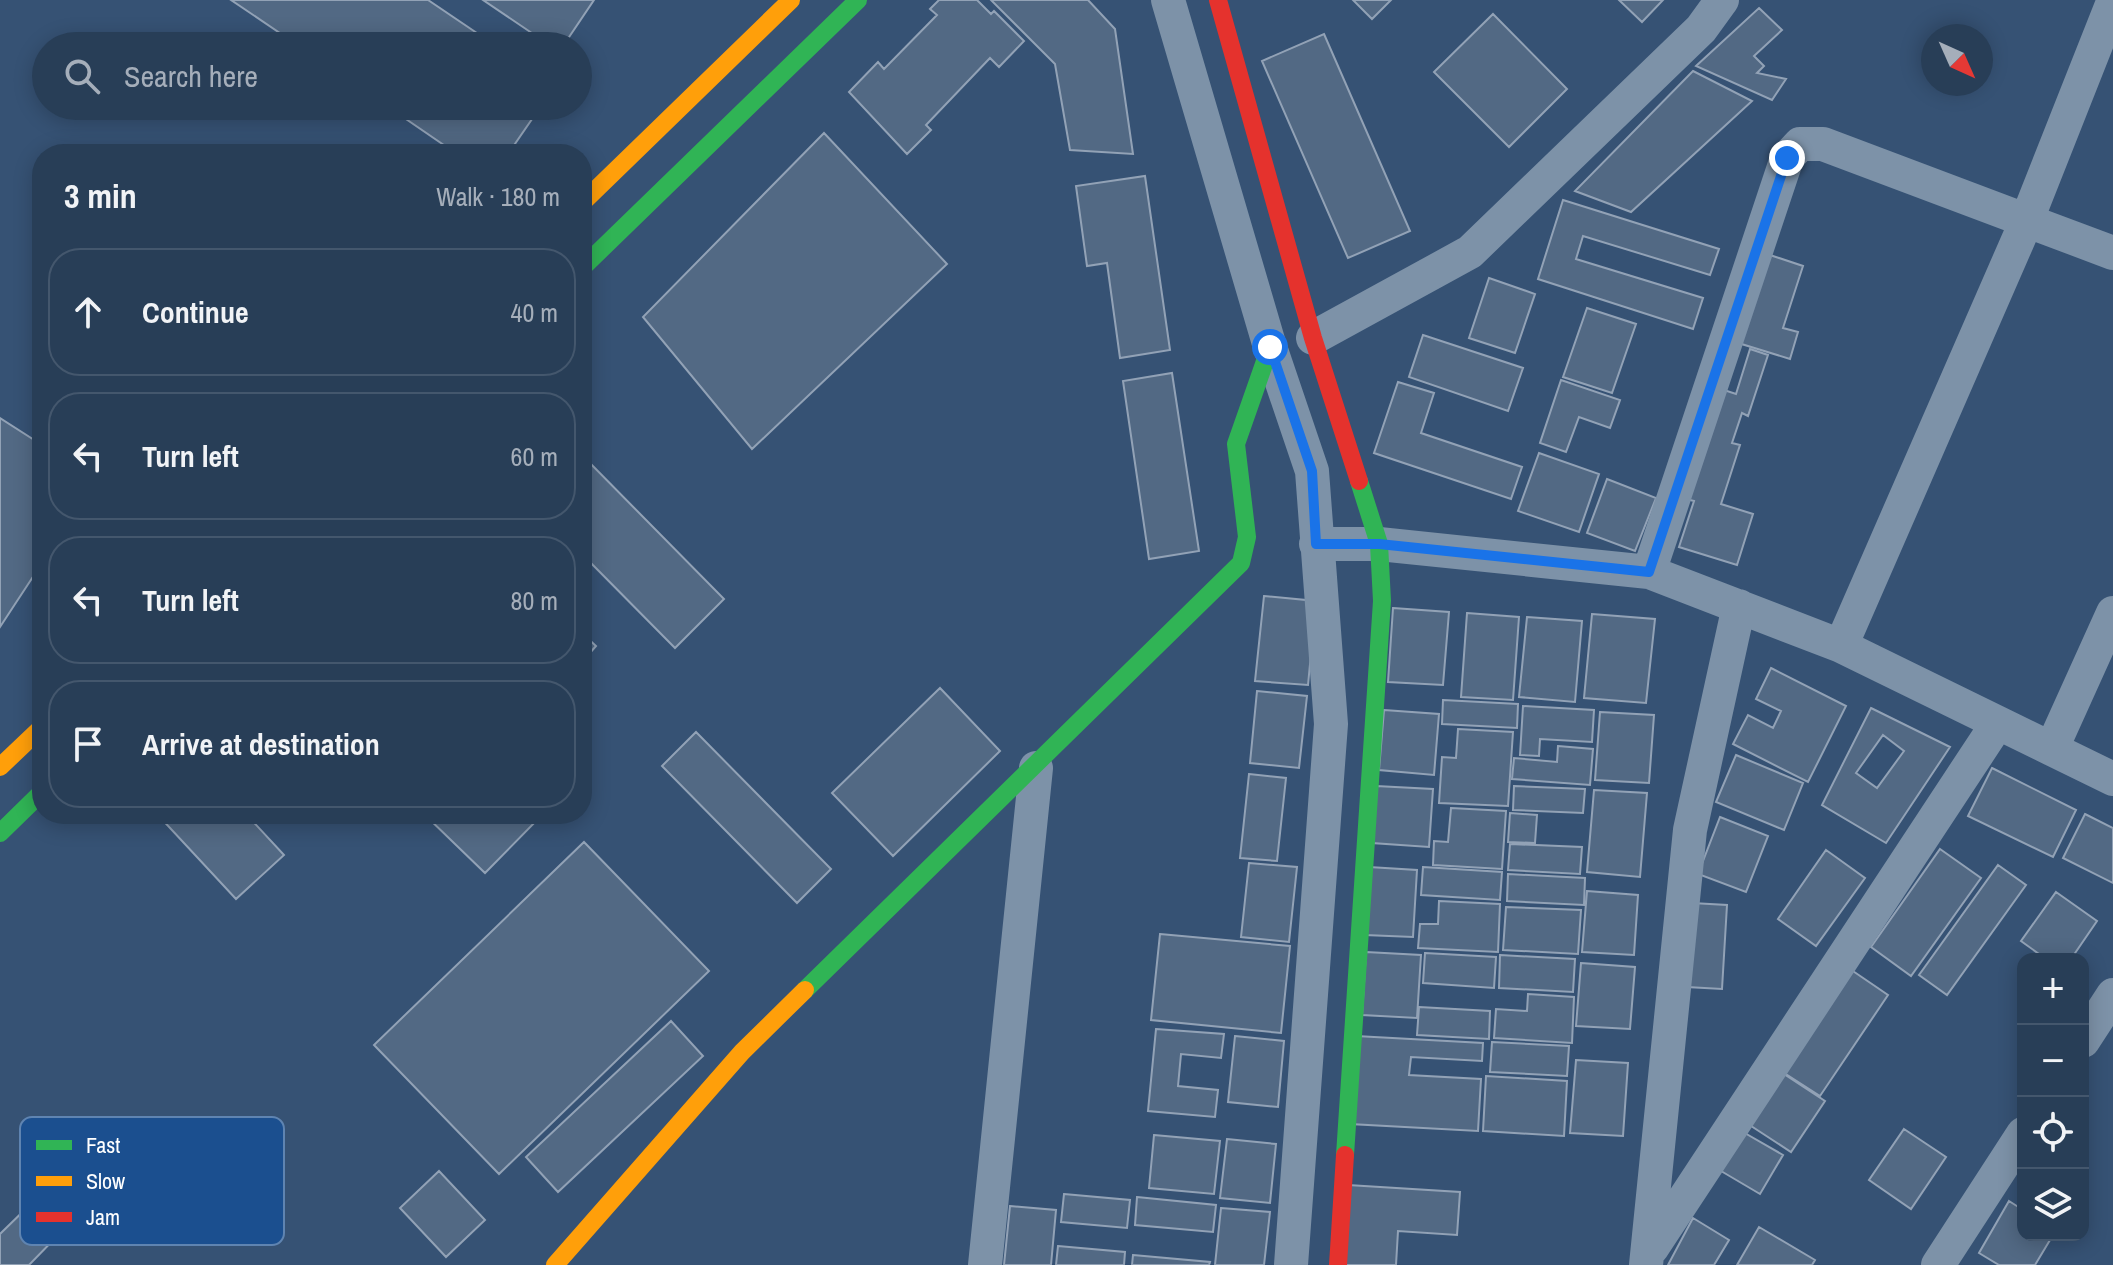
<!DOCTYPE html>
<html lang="en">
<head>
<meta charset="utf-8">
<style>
  :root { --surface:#283e57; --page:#30455d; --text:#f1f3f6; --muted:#a5aeba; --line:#44576d }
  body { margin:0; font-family:"Archivo Narrow",sans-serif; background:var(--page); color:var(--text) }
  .controls { position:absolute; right:24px; bottom:24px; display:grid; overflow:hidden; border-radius:16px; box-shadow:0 4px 20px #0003 }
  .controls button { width:72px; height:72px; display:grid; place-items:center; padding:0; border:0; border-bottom:2px solid var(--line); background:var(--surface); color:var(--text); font:40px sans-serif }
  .compass { position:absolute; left:1921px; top:24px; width:72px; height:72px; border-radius:50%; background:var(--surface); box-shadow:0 4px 20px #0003; rotate:135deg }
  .stop { position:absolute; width:24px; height:24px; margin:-18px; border:6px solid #1a73e8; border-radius:50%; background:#fff }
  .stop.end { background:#1a73e8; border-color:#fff; box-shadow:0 2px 8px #0008 }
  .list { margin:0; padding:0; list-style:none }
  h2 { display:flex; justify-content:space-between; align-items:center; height:104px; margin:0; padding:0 32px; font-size:34px }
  h2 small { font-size:26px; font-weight:400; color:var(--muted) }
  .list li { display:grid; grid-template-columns:52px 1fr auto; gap:24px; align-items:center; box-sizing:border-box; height:128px; margin:0 16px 16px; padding:0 16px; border:2px solid var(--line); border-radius:32px }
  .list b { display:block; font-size:30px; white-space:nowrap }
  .list em { font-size:26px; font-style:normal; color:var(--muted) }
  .icon { flex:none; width:44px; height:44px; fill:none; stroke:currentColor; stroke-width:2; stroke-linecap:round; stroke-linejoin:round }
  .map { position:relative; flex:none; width:2113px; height:1265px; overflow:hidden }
  .search { position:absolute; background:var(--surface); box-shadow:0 4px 20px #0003; left:32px; top:32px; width:560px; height:88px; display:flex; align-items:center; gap:20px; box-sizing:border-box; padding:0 28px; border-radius:44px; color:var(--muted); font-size:30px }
  .panel { position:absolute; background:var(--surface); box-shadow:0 4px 20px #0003; left:32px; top:144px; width:560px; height:680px; border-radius:32px }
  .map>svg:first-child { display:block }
</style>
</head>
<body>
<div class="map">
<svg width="2113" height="1265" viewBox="0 0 2113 1265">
  <rect width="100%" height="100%" fill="#365274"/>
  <path fill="#526984" stroke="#92a2b6" stroke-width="2" fill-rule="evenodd" d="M231 0H428L496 46H299Z
    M483 0H594L563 46H551Z
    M939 0H977L991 14 994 11 1024 41 999 67 990 58 926 125 931 130 907 154 849 92 878 62 884 69 937 15 930 9Z
    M991 0H1088L1115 29 1133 154 1070 150 1055 64Z
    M1353 0H1391L1372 19Z
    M1619 0H1663L1642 22Z
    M1759 8 1782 30 1754 56 1764 66 1757 73 1786 79 1772 100 1696 66Z
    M1493 14 1567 89 1509 147 1434 72Z
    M1324 34 1410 231 1348 258 1262 61Z
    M1693 71 1752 101 1631 212 1575 191Z
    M387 106H541L508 154H457Z
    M824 133 947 264 752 449 643 317Z
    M1145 176 1170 350 1120 358 1107 263 1087 266 1076 186Z
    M1563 200 1719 249 1710 275 1583 236 1576 259 1703 298 1693 329 1538 279Z
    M1764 253 1803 266 1783 328 1798 332 1790 359 1735 342Z
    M1489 278 1535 294 1515 353 1469 338Z
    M1587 308 1636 324 1612 393 1563 377Z
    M1423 335 1523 368 1508 411 1409 377Z
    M1750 349 1768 355 1748 416 1742 413 1732 443 1740 445 1721 504 1753 514 1737 565 1679 547 1694 501 1686 499 1721 389 1736 394Z
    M1172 373 1199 551 1149 559 1123 381Z
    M1561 380 1620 400 1610 428 1579 417 1566 452 1540 443Z
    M1398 382 1434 393 1421 433 1522 467 1511 499 1374 453Z
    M0 418 42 445V563L0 627Z
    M1539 453 1599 474 1579 532 1518 511Z
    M582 455 724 599 675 648 582 554Z
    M1607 479 1656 498 1635 551 1587 533Z
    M1264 596 1316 601 1308 685 1255 681Z
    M1393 608 1449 612 1443 685 1388 682Z
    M1467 613 1519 617 1513 700 1461 697Z
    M1592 614 1655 619 1646 703 1584 698Z
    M1527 617 1582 621 1575 702 1519 697Z
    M582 633 596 646 582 662Z
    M1771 668 1846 706 1808 782 1733 744 1748 715 1773 728 1781 711 1756 699Z
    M940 688 1000 751 893 856 832 793Z
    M1257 691 1307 696 1299 768 1250 763Z
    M1443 700 1518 704 1517 728 1442 724Z
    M1523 706 1594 710 1592 742 1540 739 1539 756 1520 755Z
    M1871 708 1950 747 1886 843 1822 805ZM1883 735 1904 751 1877 788 1856 773Z
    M1384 710 1439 714 1434 775 1379 770Z
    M1600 712 1654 715 1649 783 1595 780Z
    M1458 729 1513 732 1508 806 1439 803 1442 757 1456 758Z
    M696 732 831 869 797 903 662 766Z
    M1558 746 1593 749 1590 785 1512 779 1514 758 1557 762Z
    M1736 755 1803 783 1784 830 1716 802Z
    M1992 768 2076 810 2053 857 1968 816Z
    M1249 774 1286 778 1277 861 1240 858Z
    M1376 786 1433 789 1429 847 1372 843Z
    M1514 786 1585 789 1583 813 1513 810Z
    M1594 790 1647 793 1640 877 1587 872Z
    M1451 808 1506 811 1502 869 1433 865 1434 841 1448 842Z
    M1510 813 1537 815 1535 843 1508 842Z
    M157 814H246L284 855 236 899Z
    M424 814H543L485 873Z
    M2085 814 2113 828V883L2063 858Z
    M1720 817 1768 836 1746 892 1698 874Z
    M584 842 709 971 499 1174 374 1045Z
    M1510 844 1582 847 1580 874 1508 870Z
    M1940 849 1981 878 1911 976 1871 947Z
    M1826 850 1865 878 1816 946 1778 919Z
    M1249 863 1297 867 1289 942 1241 937Z
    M1998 865 2026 885 1947 995 1919 975Z
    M1369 867 1417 870 1413 937 1365 935Z
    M1423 867 1502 872 1500 900 1421 895Z
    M1508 874 1585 878 1584 905 1507 901Z
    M1587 891 1638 895 1634 955 1582 952Z
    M2056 892 2097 921 2071 959H2046L2021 941Z
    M1439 901 1500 904 1498 952 1418 948 1420 924H1438Z
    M1692 903 1727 905 1722 989 1687 987Z
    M1506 907 1581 910 1578 954 1503 950Z
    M1160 934 1290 946 1281 1033 1151 1020Z
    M1366 952 1421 955 1417 1018 1362 1015Z
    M1425 953 1496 957 1494 988 1423 983Z
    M1500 955 1575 959 1573 992 1499 988Z
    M1581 963 1635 967 1630 1029 1576 1026Z
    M1847 967 1888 995 1820 1096 1778 1069Z
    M1528 994 1574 997 1572 1043 1494 1038 1496 1009 1527 1011Z
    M1419 1007 1490 1011 1489 1039 1417 1035Z
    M671 1021 703 1056 558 1192 526 1157Z
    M1156 1029 1224 1034 1221 1058 1181 1054 1178 1086 1218 1090 1215 1117 1148 1111Z
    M1235 1036 1284 1041 1278 1107 1228 1102Z
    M1356 1036 1483 1043 1482 1061 1411 1057 1409 1075 1481 1079 1478 1131 1350 1124Z
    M1492 1042 1569 1046 1567 1076 1490 1072Z
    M1576 1060 1628 1063 1623 1136 1570 1133Z
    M1778 1070 1825 1101 1791 1152 1745 1122Z
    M1486 1076 1567 1081 1564 1136 1483 1131Z
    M1904 1129 1946 1157 1911 1209 1869 1180Z
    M1743 1132 1783 1155 1760 1194 1721 1171Z
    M1154 1135 1220 1141 1214 1194 1149 1188Z
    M1227 1139 1276 1144 1270 1203 1220 1198Z
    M439 1171 485 1220 446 1257 400 1208Z
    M1348 1185 1460 1192 1457 1235 1398 1231 1396 1265H1343Z
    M1064 1194 1130 1200 1127 1228 1061 1222Z
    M39 1196 68 1225 29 1265H0V1234Z
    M1137 1197 1216 1205 1213 1232 1135 1225Z
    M2009 1201 2023 1210V1235H2053L2035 1265H1999L1979 1253Z
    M1010 1206 1056 1210 1051 1265H1004Z
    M1221 1208 1270 1212 1264 1265H1215Z
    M1693 1218 1729 1240 1714 1265H1668Z
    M1759 1227 1815 1260 1812 1265H1737Z
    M1058 1246 1125 1252 1124 1265H1056Z
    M1133 1255 1210 1262 1209 1265H1132Z"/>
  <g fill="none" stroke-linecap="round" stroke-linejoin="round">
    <path stroke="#7d92a8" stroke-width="34" d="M1168 0 1270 347 1312 471 1331 724 1291 1265
      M1313 338 1470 252 1701 29 1722 0
      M1316 544H1379L1649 572 1841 646 2113 779
      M1649 572 1787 158 1800 144H1823L2113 253
      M1841 646 2026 222 2113 2
      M2052 748 2113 613
      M2083 1041 2113 995
      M1652 1248 1997 724
      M985 1265 1036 768
      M1646 1265 1690 830 1739 606
      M1938 1265 2023 1134"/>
    <path stroke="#30b455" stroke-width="18" d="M582 268 858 0
      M0 833 42 792
      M805 990 1241 563 1247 537 1236 444 1270 347
      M1345 1155 1382 601 1379 544 1359 481"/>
    <path stroke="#ff9f0a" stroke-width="18" d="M582 203 791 0
      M0 767 42 727
      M555 1265 742 1052 805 990"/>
    <path stroke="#e5322d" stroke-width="18" d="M1218 0 1313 338 1359 481
      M1338 1265 1345 1155"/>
  </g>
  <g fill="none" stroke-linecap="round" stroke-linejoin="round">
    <path stroke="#1a73e8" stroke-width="10" d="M1270 347 1312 471 1316 544H1379L1649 572 1787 158"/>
  </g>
  <rect x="20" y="1117" width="264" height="128" rx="12" fill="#1b4f8f" stroke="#5f84b1" stroke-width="2"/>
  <rect x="36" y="1140" width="36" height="10" fill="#30b455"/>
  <rect x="36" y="1176" width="36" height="10" fill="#ff9f0a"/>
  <rect x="36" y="1212" width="36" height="10" fill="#e5322d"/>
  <g font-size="22" fill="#fff">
    <text x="86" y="1153">Fast</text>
    <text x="86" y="1189">Slow</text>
    <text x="86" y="1225">Jam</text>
  </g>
</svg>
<div class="controls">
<button>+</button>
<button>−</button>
<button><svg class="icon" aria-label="locate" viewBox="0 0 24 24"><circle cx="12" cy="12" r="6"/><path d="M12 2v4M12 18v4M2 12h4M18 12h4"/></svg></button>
<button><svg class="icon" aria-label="layers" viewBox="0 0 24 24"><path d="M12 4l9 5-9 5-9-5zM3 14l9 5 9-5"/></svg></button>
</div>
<svg class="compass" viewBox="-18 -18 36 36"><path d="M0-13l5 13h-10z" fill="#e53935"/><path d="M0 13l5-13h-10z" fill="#a5aeba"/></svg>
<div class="stop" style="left:1270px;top:347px"></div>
<div class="stop end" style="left:1787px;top:158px"></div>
<div class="search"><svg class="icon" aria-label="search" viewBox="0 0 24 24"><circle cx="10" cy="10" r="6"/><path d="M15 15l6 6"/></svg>Search here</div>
<section class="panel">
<h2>3 min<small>Walk · 180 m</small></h2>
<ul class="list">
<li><svg class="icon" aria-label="ahead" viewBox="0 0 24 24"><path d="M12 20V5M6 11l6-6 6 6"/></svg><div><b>Continue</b></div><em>40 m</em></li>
<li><svg class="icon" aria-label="left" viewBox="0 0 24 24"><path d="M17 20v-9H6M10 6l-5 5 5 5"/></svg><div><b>Turn left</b></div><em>60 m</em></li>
<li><svg class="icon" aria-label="left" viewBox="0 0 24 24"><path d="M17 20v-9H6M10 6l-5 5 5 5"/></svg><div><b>Turn left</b></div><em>80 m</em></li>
<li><svg class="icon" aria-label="arrive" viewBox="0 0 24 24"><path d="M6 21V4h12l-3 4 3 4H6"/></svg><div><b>Arrive at destination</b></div></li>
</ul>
</section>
</div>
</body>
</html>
